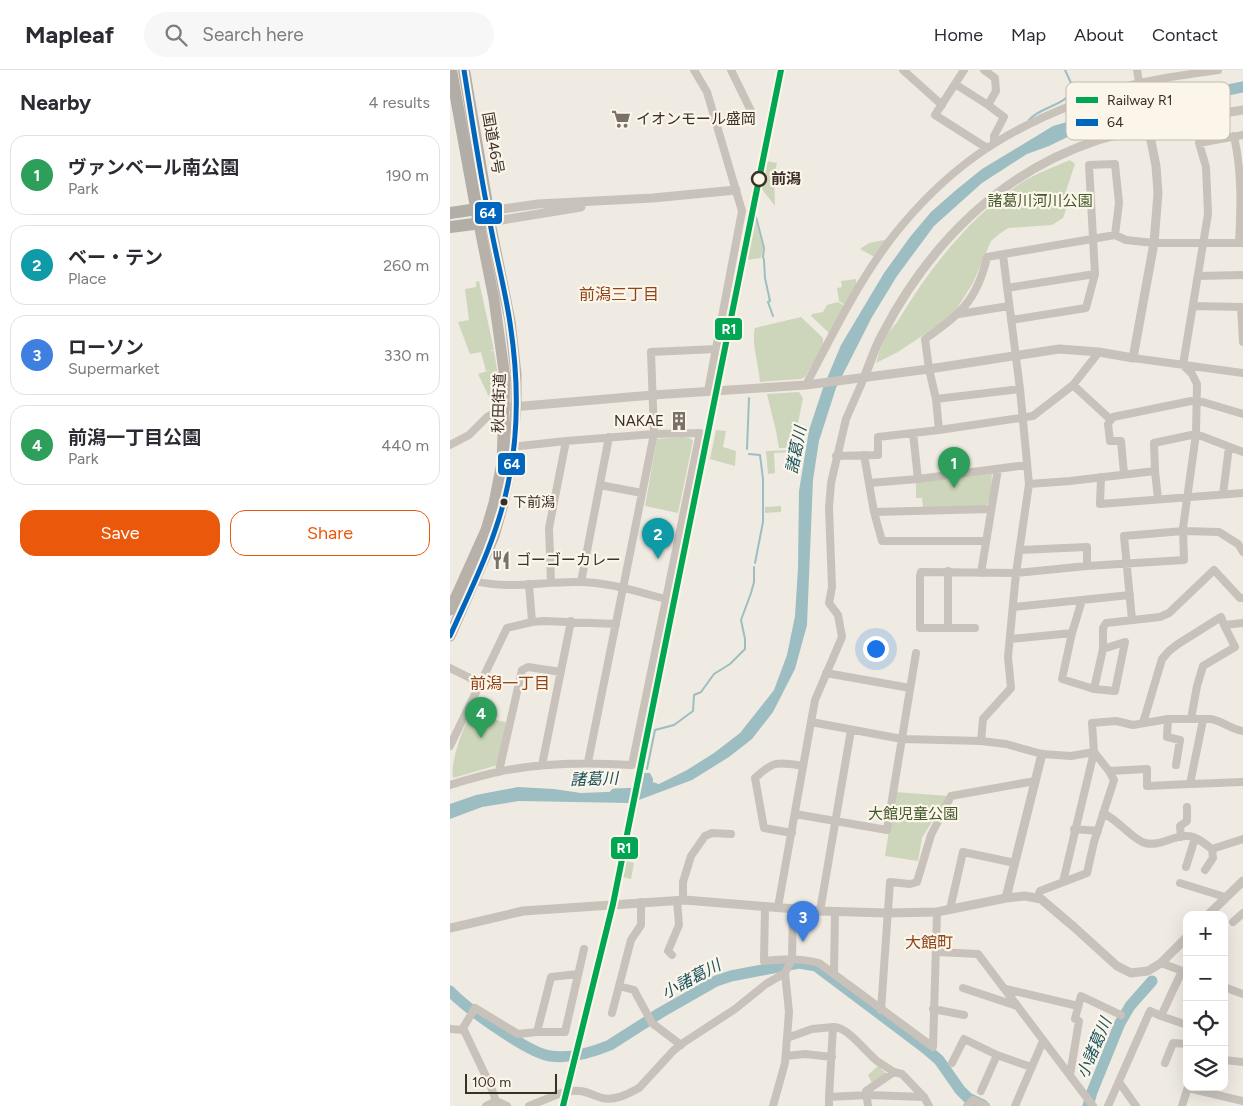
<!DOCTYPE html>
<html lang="en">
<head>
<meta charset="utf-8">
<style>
  :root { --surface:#fff; --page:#f7f7f7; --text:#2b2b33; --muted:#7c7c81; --line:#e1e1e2; --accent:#ea580c }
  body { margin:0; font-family:Figtree,"Noto Sans JP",sans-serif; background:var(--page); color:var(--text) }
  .controls { position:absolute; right:15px; bottom:15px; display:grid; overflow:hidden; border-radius:10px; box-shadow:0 5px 20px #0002 }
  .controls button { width:45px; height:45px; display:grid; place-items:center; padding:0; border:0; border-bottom:1px solid var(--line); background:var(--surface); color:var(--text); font:25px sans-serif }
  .scale { position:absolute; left:15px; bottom:12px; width:92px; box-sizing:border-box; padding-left:5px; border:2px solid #3a3028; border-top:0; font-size:14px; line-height:18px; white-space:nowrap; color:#3a3028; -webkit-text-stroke:4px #fbf5ea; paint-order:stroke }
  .you { position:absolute; left:425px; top:578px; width:18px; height:18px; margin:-12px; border:4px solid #fff; border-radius:50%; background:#1a73e8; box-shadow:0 0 0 8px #1a73e833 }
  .badge { display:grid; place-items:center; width:32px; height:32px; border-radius:50%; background:var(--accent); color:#fff; font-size:16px; font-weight:700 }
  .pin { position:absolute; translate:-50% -41px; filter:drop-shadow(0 1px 2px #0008) }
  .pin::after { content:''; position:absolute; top:26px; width:18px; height:15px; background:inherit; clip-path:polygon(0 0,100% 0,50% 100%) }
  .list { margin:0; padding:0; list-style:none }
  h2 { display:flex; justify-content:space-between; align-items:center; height:65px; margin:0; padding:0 20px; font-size:21px }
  h2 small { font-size:16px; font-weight:400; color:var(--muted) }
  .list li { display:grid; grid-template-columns:32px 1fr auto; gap:15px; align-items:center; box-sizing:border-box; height:80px; margin:0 10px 10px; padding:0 10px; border:1px solid var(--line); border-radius:15px }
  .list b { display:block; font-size:19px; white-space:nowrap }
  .list p { margin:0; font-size:16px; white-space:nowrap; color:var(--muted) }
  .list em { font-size:16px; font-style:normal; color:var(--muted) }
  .actions { display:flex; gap:10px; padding:15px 20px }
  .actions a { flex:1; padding:11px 0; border:1px solid var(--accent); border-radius:15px; text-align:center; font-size:18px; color:var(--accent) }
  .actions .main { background:var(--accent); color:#fff }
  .icon { flex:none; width:28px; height:28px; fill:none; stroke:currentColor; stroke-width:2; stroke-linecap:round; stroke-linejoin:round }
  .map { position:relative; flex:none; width:793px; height:1036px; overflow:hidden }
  header { display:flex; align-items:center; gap:30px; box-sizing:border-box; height:70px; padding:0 25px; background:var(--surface); border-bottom:1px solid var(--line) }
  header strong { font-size:24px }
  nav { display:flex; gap:28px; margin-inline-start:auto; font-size:18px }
  .search { width:350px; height:45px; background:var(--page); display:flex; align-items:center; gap:12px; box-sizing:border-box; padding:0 18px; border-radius:28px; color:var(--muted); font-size:19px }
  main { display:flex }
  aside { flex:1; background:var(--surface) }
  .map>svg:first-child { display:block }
</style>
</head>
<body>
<header>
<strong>Mapleaf</strong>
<div class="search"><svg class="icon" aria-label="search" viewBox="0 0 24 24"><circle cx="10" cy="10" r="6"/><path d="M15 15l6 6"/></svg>Search here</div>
<nav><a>Home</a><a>Map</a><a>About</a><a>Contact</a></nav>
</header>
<main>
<aside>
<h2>Nearby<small>4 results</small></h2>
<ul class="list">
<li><span class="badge" style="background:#2e9e5b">1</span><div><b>ヴァンベール南公園</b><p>Park</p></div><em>190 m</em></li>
<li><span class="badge" style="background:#0f9aa8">2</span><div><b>ベー・テン</b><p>Place</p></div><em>260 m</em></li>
<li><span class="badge" style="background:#3f7fe0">3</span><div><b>ローソン</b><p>Supermarket</p></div><em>330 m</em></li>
<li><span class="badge" style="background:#2e9e5b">4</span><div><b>前潟一丁目公園</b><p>Park</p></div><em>440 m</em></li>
</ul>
<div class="actions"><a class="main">Save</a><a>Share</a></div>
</aside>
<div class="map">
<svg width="793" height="1036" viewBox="0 0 793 1036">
  <rect width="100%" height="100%" fill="#efebe2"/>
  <path fill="#cdd6bb" d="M620 90 625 94 614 127 618 134 613 148 602 155 558 158 548 165 541 171 523 213 506 240 494 251 448 282 426 293C429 283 432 274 437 265 440 259 446 255 449 249 480 198 520 146 571 113 586 103 604 97 620 90Z
    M316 91 327 93 324 106 325 136 311 118Z
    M305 148 313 178 311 188 297 190Z
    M439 169 426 188 410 179 419 173Z
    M406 209 407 216 395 235 389 231 387 218 392 217 391 211Z
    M29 211 44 280 39 281H44L47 299 49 327H39L28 304 41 300 36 301 31 282 20 284 9 255 8 252 19 250 15 219 26 217V212Z
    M388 232 395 236 379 263 361 246 362 244 373 242 377 235Z
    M351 247 373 268V277L355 307 351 309 310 312C309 297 301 271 305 258Z
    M349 322 353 328 343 378H329L326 361 317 324Z
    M266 360 276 361 273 377 286 381 285 396 260 389Z
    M232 367 240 368 243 371 228 443 195 436 207 369Z
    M342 380 343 382 324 383 325 403 318 404 316 381Z
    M542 401C541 412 544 430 535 437H473L472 428H466V411Z
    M331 436V442L315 443V437Z
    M20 645 56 652 48 695 3 708C0 693 12 660 20 645Z
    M445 722 498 726 472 768 468 791 435 786Z
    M175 791 184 793 181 809 172 807Z
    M428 996 437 1004 422 1013 418 1005Z"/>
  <path fill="#9cbec2" d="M689 31 692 44 638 57 599 76 577 84 532 113 484 156 447 206 422 247 386 318 369 371 363 410 357 555 345 599 323 642 302 669 279 687 242 710 189 730 194 703H200L203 709V714H209L237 700 264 683 290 663 324 620 337 585 345 546 348 498 349 421 359 360 373 318 391 275 434 203 460 167 481 142 506 120 532 99 603 56Z
    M68 717 104 719 131 723 181 721 179 733 69 731 32 737 0 749V734L26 725Z"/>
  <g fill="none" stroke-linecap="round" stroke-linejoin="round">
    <path stroke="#9cbec2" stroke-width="2" d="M579 50C589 38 608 37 620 25L621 13 615 0
      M306 147 314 178 313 187 314 190 315 208 320 231 318 232 323 246
      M297 379 299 328
      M299 384 310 385 313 409V452L305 493
      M197 699 205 660 224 655 243 641 244 625 251 622 264 604 280 594 295 579V569L291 550 301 523 304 512V497"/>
    <path stroke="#9cbec2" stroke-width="11" d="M684 39 793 17
      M165 724 189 723 204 718
      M0 921C16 938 78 983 100 986 121 989 141 983 160 975L210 943 266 911 281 906 349 893 366 896 475 978 489 990 510 1020 518 1028 533 1035
      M638 1036 642 1022 670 953 680 936 702 911"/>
    <path stroke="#c8c2bb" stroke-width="8" d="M244 0 257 22 292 141 258 321
      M281 0 303 45
      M453 0 492 35
      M514 0 485 45 537 78
      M534 0 545 8 546 21 538 35 554 47 544 66V72
      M687 0 690 18
      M505 14 538 35
      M784 66C792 102 791 137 789 173
      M748 206 793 205
      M557 218 645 204
      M743 236 793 237
      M791 237 793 272
      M509 244 559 236
      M561 250 636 238 645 204 639 95 665 94 669 133 665 165
      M683 288 793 303
      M356 315C382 265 409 210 444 165 495 101 549 63 625 34 646 26 668 18 690 13 716 7 742 4 768 0
      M623 315 661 350
      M486 329 570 319
      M489 360 486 329 479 299 475 269C510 244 527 231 537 187L665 165 676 170 704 173H793
      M463 363 468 409
      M0 375 19 365 37 347 55 337
      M70 376 116 371
      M414 385 424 442 432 471H536
      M386 386 428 385V367L489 360 583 346 623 315 649 282
      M705 401 708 429
      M674 404 671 371H660L658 354 663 347 746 330 793 344
      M651 407 650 434 793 423
      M419 413 468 409 577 395
      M579 414 620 411 705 401 704 373 746 364 793 382
      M150 415 192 423
      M773 424 779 377
      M424 442 541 439
      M570 480 637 477V496
      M498 501V558
      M531 503 548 399
      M25 511C59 520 94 511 129 512 158 512 188 522 216 529
      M131 512 159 367
      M79 514 82 552
      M632 530 622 563 612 609 644 619 665 621 675 572 653 579V558L656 553 710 547 719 543 764 500 790 528H793
      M563 537 680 525
      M682 550 674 466 733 461 769 462 788 474 793 482
      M525 558H470V506L471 502 566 503 637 496 734 490 733 458 746 364 747 314 742 304 733 295 758 144 756 97 749 73 793 65
      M560 569 622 563
      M0 598 30 613
      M376 603 460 618
      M644 619 653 579
      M718 649 717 667 730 670 726 695
      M741 649 747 616 753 596 785 577 774 555
      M753 650 740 714 793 712
      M361 652 365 630 392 567 388 545 379 533 382 517 379 438 381 413 396 349 414 308
      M693 653 712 589 719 581 728 574 771 547 774 555 793 553
      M531 671 533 649 561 618 558 587 566 503 579 414 570 319 553 185
      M0 676 57 558 82 552 94 551 166 554
      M644 682 659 701 697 699V716L740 714
      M138 692 204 364 201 282 266 279
      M92 695 121 551
      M49 701 72 600 78 597 111 602
      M0 715C16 710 32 705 48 702 92 692 137 692 182 695L250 363 204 364 116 371 99 458 101 512
      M653 743C667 749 683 770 695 773 710 777 723 765 738 766 746 766 755 774 762 779
      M345 744 437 760 466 583
      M624 759 648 761
      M342 763 314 758 305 708C324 690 329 692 353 696
      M731 767 730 756 737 751V737
      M736 797 745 768
      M755 800 763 788 762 779 793 769
      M613 812 644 682
      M730 813 775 827
      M587 828 590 821 637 803 644 772 664 710 659 701
      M233 830V812L241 786 255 766 262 763 281 764
      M315 836 314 891C333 889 350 888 369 893L483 977 487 842
      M328 837 361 652 452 669 531 671 556 674 592 684 621 686 644 682 642 653 666 651 683 655 718 649H760C771 650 780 659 793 661
      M500 839 513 782 565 793
      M370 841 401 660
      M783 852 793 843
      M487 882 528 884 643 1036
      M222 885 218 881 229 855 227 830
      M711 893 735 902
      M732 901 711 946 737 955
      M384 903 385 842
      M169 916 184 920 202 953 231 975
      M774 917 793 924
      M513 918 567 936
      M556 919 628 936
      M483 939 514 945
      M431 940 440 812 460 814 467 812 481 765 501 726 585 711
      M162 943 181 870 191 855V832
      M0 959 14 960
      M87 962 101 907 128 904
      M337 968 362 959 383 957
      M336 986 355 984 382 987
      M774 990 793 992
      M502 993 514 969 547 985 581 997
      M715 993 723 973 737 974
      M620 1005 629 951 625 949 631 926 671 945
      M669 1012 686 1036
      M738 1018 793 1031
      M121 1021C137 1020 138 1024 152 1028 165 1031 178 1024 189 1018L224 980 233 973 285 939 316 914 335 903 342 889 343 839
      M531 1021 547 985
      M379 1027 383 957C397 956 416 982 427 991 433 995 438 998 444 1002
      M36 1036 46 1031
      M57 1036 46 1031 41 1017 13 958 25 938 68 964 87 962H115L134 879
      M79 1036 111 1023
      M323 1036 335 993 339 942 335 903
      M379 1036V1027L417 1025 474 1027
      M418 1036 416 1021 444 1002 452 1004 474 1027 479 1036
      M517 1036 523 1030 536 1036
      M565 1036 593 971
      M658 1036 700 941 711 946
      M732 1036 738 1017"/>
    <path stroke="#c8c2bb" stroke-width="9" d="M38 141 88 134 203 128 286 120
      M40 152 131 137
      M414 308C420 293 425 277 433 263 480 173 551 102 648 70 666 64 682 63 700 59 712 57 724 52 737 50 755 46 774 43 793 40
      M62 337 203 325 356 315 479 299 609 279 649 282 683 288 704 173 708 123 706 96 691 20
      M556 828 592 684
      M758 845 793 811
      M0 858 73 841 235 830 370 841 437 843 487 842 556 828 575 826 591 829 624 857 667 896 681 903 698 901 711 893 737 867"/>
    <path stroke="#b7b1aa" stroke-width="11" d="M0 540 36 460 44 433 52 393 55 308 44 229 29 154
      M0 566 44 466 53 434 61 393 66 337V304L60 251 40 152"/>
    <path stroke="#b2ada6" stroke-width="12" d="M1 0 29 154
      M0 143 27 139 35 141
      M0 157 40 152 14 0"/>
    <g stroke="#fbf5ea" stroke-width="9">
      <path id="bus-1" d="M0 566C22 517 47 468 58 414 69 363 68 305 60 253 55 219 46 186 40 153 30 102 22 51 14 0"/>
    </g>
    <use href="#bus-1" stroke="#0065bd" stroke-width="5"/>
    <g stroke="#fbf5ea" stroke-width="10">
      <path id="rail-1" d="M113 1036 163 834 331 0"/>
    </g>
    <use href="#rail-1" stroke="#00a651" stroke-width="6"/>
  </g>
  <defs>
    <g id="supermarket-bare" transform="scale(1.5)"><path d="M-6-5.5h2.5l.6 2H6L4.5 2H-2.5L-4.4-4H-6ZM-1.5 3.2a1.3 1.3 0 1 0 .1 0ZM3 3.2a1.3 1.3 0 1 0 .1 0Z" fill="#797169" stroke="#fbf5ea" stroke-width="2.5" paint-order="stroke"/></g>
    <g id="building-bare" transform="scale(1.5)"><path d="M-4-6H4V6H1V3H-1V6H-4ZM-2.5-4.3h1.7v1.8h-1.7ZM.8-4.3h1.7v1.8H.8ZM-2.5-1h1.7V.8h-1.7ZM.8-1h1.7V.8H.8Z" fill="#797169" stroke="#fbf5ea" stroke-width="2.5" paint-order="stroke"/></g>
    <g id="restaurant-bare" transform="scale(1.5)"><path d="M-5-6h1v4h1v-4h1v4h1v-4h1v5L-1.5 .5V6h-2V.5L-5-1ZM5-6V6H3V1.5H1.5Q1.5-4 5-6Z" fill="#797169" stroke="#fbf5ea" stroke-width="2.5" paint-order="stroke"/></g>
  </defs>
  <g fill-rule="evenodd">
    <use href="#supermarket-bare" x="171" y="49"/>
    <use href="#building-bare" x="229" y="351"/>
    <use href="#restaurant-bare" x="51" y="490"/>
  </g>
  <circle fill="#fbf5ea" stroke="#3a3028" stroke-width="2.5" cx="309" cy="109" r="7"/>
  <circle fill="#3a3028" stroke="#fbf5ea" stroke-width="2" cx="54" cy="432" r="4.5"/>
  <g text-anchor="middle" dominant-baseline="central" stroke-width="4.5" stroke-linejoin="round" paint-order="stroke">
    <g font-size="14" fill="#3a3028" stroke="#fbf5ea" text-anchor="start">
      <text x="63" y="432">下前潟</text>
    </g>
    <g font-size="15" fill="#3a3028" stroke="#fbf5ea" text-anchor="start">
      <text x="186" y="49">イオンモール盛岡</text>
      <text x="214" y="351" text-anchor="end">NAKAE</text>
      <text x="66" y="490">ゴーゴーカレー</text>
    </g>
    <g font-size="15" fill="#3a3028" stroke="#fbf5ea">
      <text transform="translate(43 73) rotate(80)">国道46号</text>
      <text transform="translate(49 333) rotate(-88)">秋田街道</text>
    </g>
    <g font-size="15" font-weight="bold" fill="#3a3028" stroke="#fbf5ea" text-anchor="start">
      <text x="321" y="109">前潟</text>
    </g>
    <g font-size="15" fill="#435a2a" stroke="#fbf5ea">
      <text x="590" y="131">諸葛川河川公園</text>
      <text x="463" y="744">大館児童公園</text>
    </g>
    <g font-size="16" fill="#90441a" stroke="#fbf5ea">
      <text x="169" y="224">前潟三丁目</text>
      <text x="60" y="613">前潟一丁目</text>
      <text x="479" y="872">大館町</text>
    </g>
    <g font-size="16" font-style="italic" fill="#1a535f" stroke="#fbf5ea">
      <text transform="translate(346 380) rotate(-79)">諸葛川</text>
      <text transform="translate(144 709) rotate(-2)">諸葛川</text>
      <text transform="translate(241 909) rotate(-28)">小諸葛川</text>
      <text transform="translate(644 978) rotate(-67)">小諸葛川</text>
    </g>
  </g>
  <rect x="616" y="12" width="164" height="58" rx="8" fill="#fbf5ea" stroke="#c1bab0" stroke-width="1"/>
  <rect x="626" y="27" width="22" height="6" fill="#00a651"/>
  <rect x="626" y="49" width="22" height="7" fill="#0065bd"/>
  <g font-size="14" fill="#3a3028">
    <text x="657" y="35">Railway R1</text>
    <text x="657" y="57">64</text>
  </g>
  <g stroke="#fbf5ea" stroke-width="2">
    <rect x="24" y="131" width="29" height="24" rx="5" fill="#0065bd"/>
    <rect x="264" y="247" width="29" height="24" rx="5" fill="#00a651"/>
    <rect x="47" y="382" width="29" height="24" rx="5" fill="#0065bd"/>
    <rect x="160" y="766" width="29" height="24" rx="5" fill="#00a651"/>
  </g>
  <g font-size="14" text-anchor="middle" font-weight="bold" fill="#fff">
    <text x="38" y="148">64</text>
    <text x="279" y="264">R1</text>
    <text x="62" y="399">64</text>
    <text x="174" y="783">R1</text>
  </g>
</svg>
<div class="controls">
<button>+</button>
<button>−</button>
<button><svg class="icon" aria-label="locate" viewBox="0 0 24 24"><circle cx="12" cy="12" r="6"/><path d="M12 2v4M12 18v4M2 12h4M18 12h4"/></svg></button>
<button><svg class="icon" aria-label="layers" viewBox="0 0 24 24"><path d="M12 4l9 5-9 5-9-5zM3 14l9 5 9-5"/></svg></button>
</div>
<div class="scale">100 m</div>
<div class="you"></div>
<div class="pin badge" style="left:504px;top:418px;background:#2e9e5b">1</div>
<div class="pin badge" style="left:208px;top:489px;background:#0f9aa8">2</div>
<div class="pin badge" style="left:353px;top:872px;background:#3f7fe0">3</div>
<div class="pin badge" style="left:31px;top:668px;background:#2e9e5b">4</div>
</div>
</main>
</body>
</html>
